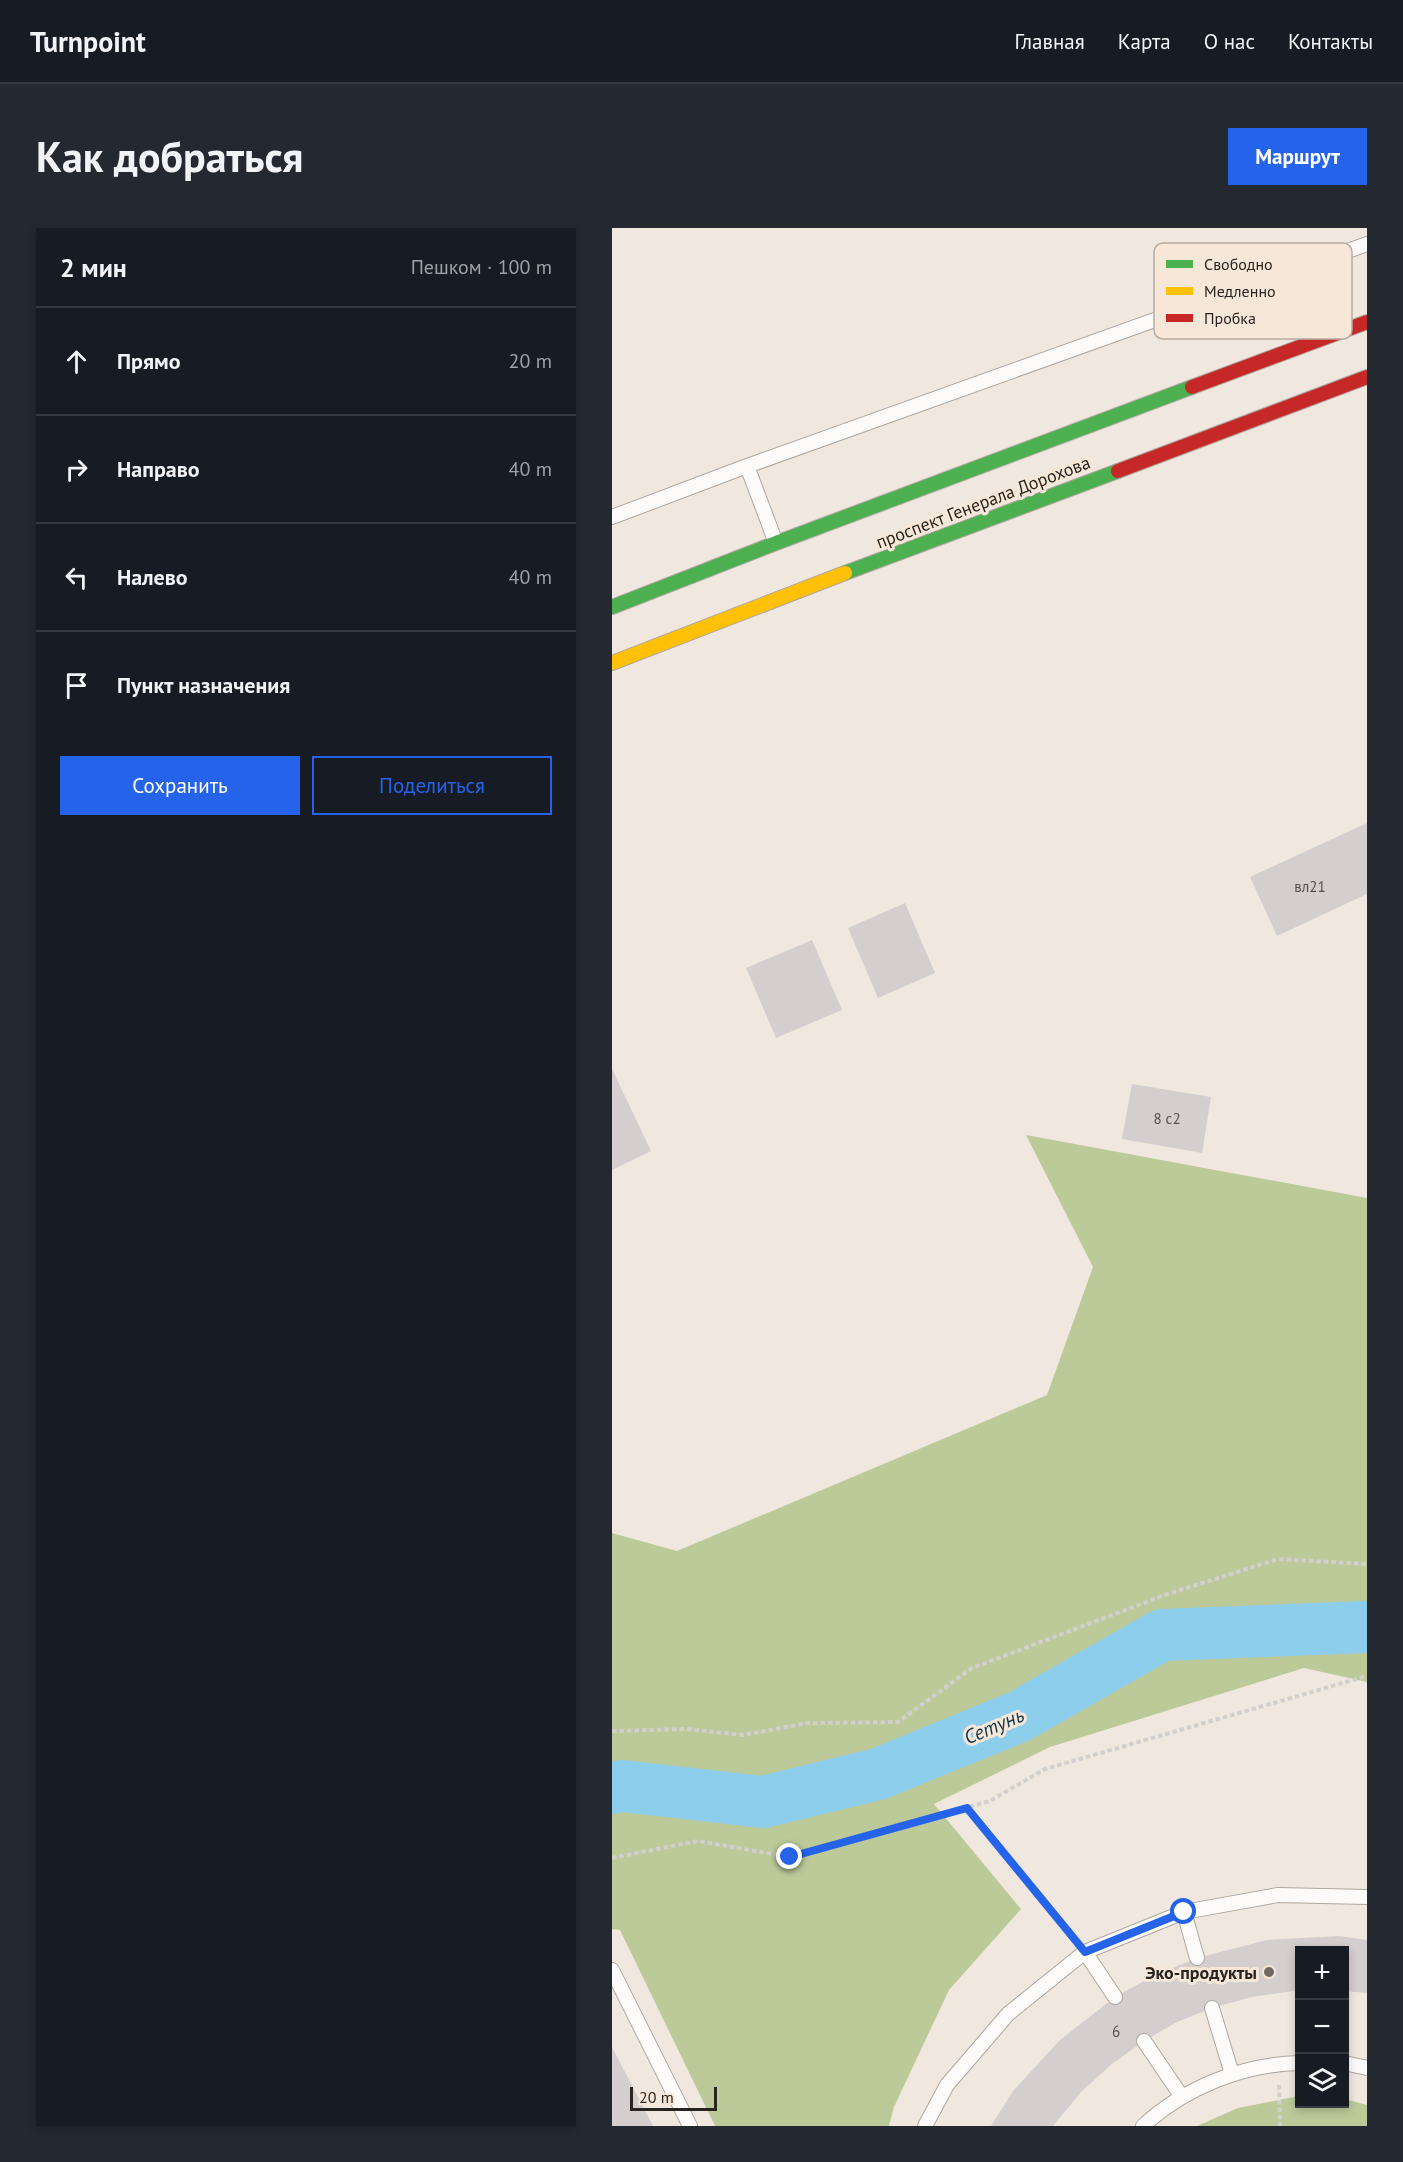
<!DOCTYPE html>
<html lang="ru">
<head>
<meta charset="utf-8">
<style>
  :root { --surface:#171b24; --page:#242831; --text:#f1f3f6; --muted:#9ea1a6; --line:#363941; --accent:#2563eb }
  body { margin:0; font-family:"PT Sans",sans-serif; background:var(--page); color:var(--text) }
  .controls { position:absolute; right:18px; bottom:18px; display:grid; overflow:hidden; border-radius:0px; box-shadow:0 3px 9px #0003 }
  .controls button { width:54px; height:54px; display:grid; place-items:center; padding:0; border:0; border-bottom:2px solid var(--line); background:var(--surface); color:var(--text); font:30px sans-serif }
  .scale { position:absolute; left:18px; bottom:15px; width:87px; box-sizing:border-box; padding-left:6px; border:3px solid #29241f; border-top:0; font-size:16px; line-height:21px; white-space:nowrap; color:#29241f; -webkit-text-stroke:4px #f6e7d9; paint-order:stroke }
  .stop { position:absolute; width:18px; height:18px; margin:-14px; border:4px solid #2563eb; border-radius:50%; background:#fff }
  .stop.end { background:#2563eb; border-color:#fff; box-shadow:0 2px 6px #0008 }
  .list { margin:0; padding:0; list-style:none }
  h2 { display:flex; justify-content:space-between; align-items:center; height:78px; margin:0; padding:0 24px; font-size:26px }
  h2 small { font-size:20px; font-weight:400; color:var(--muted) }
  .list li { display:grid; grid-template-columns:39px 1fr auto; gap:18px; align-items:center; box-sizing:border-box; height:108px; padding:0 24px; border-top:2px solid var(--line) }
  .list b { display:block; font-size:22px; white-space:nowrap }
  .list em { font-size:20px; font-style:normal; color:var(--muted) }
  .actions { display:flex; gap:12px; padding:18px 24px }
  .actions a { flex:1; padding:14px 0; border:2px solid var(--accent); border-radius:0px; text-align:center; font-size:21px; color:var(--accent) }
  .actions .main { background:var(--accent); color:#fff }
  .icon { flex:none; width:33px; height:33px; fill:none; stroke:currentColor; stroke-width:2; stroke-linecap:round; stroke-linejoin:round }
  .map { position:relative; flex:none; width:755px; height:1898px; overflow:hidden; border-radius:0px }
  header { display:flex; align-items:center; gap:36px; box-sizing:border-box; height:84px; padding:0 30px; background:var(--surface); border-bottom:2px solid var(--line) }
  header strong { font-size:28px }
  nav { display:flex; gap:33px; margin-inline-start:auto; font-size:21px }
  .intro { display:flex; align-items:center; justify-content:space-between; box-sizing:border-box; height:144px; padding:0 36px }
  h1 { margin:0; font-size:42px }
  .button { padding:15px 27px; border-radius:0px; background:var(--accent); color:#fff; font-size:21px; font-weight:700 }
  main { display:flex; gap:36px; padding:0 36px }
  aside { flex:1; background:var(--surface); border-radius:0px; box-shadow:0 3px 9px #0003 }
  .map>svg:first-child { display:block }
</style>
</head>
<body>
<header>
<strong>Turnpoint</strong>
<nav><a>Главная</a><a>Карта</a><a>О нас</a><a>Контакты</a></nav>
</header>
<div class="intro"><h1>Как добраться</h1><a class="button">Маршрут</a></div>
<main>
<aside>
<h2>2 мин<small>Пешком · 100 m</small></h2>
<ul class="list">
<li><svg class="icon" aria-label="ahead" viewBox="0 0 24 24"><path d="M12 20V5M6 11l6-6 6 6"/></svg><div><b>Прямо</b></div><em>20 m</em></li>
<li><svg class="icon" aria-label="right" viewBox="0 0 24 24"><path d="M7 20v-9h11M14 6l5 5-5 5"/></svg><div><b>Направо</b></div><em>40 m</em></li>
<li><svg class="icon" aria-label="left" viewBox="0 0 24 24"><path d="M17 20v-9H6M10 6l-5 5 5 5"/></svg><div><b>Налево</b></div><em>40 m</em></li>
<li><svg class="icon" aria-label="arrive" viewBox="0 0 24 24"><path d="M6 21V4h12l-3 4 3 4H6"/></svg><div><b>Пункт назначения</b></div></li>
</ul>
<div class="actions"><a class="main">Сохранить</a><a>Поделиться</a></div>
</aside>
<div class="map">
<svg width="755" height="1898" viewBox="0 0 755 1898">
  <rect width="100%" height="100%" fill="#f0e7df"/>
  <path fill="#bcca9a" d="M414 907 755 970V1454L692 1440 438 1519 322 1576 409 1681 337 1762 282 1879 277 1898H103L8 1702 0 1701V1305L65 1323 435 1167 481 1039Z
    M687 1868 688 1876H732L733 1871 755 1877V1898H585L626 1880Z"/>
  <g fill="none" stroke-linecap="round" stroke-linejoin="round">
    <path stroke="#8dceed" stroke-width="52" d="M0 1560 10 1558 151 1574 266 1546 408 1488 550 1407 755 1399"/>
  </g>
  <path fill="#d4cfce" d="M755 595V666L665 708 638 649Z
    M293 675 323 745 266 770 236 700Z
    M200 712 230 782 164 810 134 740Z
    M0 841 39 923 0 942Z
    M520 856 599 869 590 925 510 911Z
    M727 1708 755 1712V1765L732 1763V1722H688V1762L640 1769 600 1780 565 1794 532 1813 500 1836 470 1863 441 1898H379L401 1863 448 1812 503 1769 543 1747 585 1730 655 1712Z
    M0 1819 41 1898H0Z"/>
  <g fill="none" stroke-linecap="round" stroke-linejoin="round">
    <g stroke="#ada7a0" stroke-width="16">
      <path id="lane" d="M135 238 755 16
        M0 289 135 238 164 315
        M572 1684 585 1730
        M473 1724 503 1769
        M0 1742 78 1898
        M600 1780 620 1846
        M532 1813 570 1869
        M732 1835 755 1840
        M313 1898 335 1857 396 1786 473 1724 572 1684 666 1667 755 1669
        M531 1898C572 1860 631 1836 688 1835"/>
    </g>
    <g stroke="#ada7a0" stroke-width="16">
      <path id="fast" d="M233 345 506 243
        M0 379 164 315 580 159"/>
    </g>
    <g stroke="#ada7a0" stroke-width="16">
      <path id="slow" d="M0 435 233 345"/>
    </g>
    <g stroke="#ada7a0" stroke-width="16">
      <path id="jam" d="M580 159 755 94
        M506 243 755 149"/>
    </g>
    <path stroke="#d2d0ce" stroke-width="4" stroke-dasharray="4.5 3" stroke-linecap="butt" d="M0 1503 74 1501 131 1507 196 1495 286 1494 360 1440 553 1367 666 1331 755 1336
      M355 1580 459 1707
      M0 1630 86 1613 178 1629 378 1573 433 1541 755 1448
      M667 1857 668 1898"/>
    <use href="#lane" stroke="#fdfbfa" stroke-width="14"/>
    <use href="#fast" stroke="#4caf50" stroke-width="14"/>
    <use href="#slow" stroke="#ffc107" stroke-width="14"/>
    <use href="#jam" stroke="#c62828" stroke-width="14"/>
  </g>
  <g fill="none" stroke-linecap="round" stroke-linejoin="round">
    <path stroke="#2563eb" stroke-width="8" d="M178 1629 355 1580 473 1724 572 1684"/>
  </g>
  <circle fill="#6f6862" stroke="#f6e7d9" stroke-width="2" cx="657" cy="1744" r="6"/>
  <g text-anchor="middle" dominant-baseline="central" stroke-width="6" stroke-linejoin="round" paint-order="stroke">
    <g font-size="15" fill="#544f4b">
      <text x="698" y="658">вл21</text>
      <text x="555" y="890">8 с2</text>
      <text x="504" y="1803">6</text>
    </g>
    <g font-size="18" fill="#29241f" stroke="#f6e7d9">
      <text transform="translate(371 274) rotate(-21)">проспект Генерала Дорохова</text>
    </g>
    <g font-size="18" font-weight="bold" fill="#29241f" stroke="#f6e7d9" text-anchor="end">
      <text x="645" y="1744">Эко-продукты</text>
    </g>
    <g font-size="20" font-style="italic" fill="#0c384c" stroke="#f6e7d9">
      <text transform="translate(382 1498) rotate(-23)">Сетунь</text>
    </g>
  </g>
  <rect x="542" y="15" width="198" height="96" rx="9" fill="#f6e7d9" stroke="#b8aca1" stroke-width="1.5"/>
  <rect x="554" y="32" width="27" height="8" fill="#4caf50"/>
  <rect x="554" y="59" width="27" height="8" fill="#ffc107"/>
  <rect x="554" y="86" width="27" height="8" fill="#c62828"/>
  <g font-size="16" fill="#29241f">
    <text x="592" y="42">Свободно</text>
    <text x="592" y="69">Медленно</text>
    <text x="592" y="96">Пробка</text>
  </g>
</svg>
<div class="controls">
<button>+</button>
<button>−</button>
<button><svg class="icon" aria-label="layers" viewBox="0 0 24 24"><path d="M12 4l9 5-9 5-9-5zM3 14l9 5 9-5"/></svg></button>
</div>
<div class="scale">20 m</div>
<div class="stop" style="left:572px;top:1684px"></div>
<div class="stop end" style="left:178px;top:1629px"></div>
</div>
</main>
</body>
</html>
